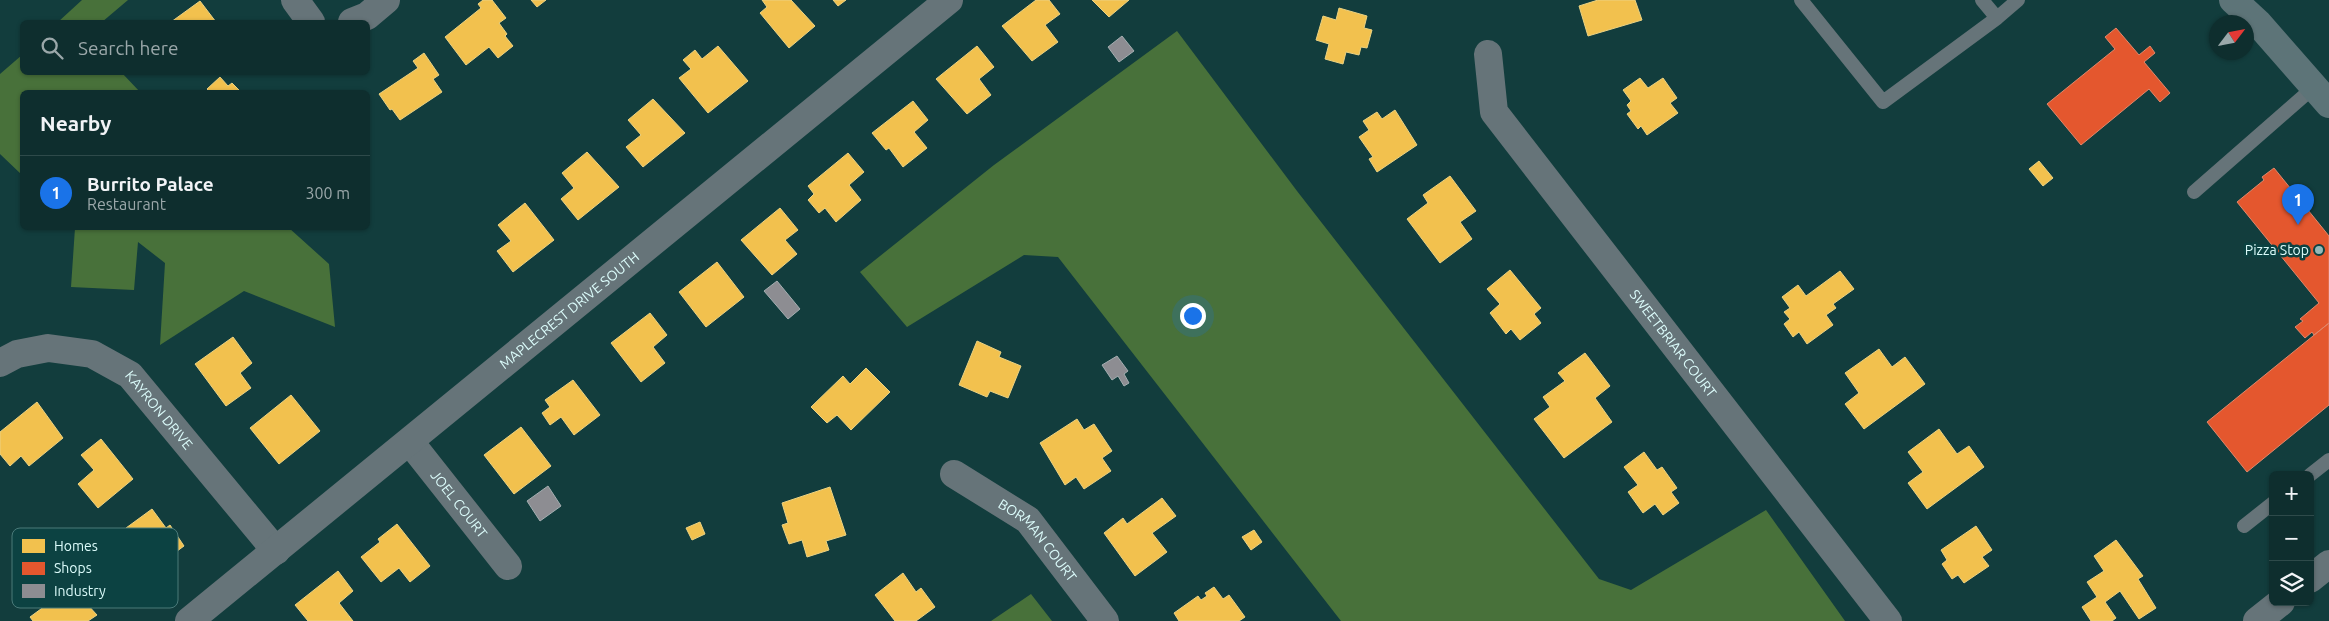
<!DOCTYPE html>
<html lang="en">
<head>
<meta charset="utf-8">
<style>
  :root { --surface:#0e2e2e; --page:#1c3a3a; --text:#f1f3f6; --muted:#9ba8aa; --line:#2e4a4a; --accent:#1a73e8 }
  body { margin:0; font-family:Ubuntu,sans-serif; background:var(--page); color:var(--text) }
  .controls { position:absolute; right:15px; bottom:15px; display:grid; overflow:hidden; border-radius:8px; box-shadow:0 1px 4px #0004 }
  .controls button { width:45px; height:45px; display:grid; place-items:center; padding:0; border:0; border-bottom:1px solid var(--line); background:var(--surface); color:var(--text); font:25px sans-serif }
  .compass { position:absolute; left:2209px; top:15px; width:45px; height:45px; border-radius:50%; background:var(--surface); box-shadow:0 1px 4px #0004; rotate:58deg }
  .you { position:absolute; left:1192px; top:315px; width:18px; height:18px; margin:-12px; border:4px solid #fff; border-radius:50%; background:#1a73e8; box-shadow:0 0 0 8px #1a73e833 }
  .badge { display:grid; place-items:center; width:32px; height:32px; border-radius:50%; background:var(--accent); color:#fff; font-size:16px; font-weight:700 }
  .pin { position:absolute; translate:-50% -41px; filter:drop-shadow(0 1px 2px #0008) }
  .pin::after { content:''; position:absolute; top:26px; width:18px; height:15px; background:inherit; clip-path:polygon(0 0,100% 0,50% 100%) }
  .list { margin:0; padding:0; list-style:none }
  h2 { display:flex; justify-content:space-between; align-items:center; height:65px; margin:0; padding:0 20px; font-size:21px }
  h2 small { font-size:16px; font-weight:400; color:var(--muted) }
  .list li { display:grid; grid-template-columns:32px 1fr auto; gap:15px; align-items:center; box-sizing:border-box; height:75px; padding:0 20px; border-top:1px solid var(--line) }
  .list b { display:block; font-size:19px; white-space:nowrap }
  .list p { margin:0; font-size:16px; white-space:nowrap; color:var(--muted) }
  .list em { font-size:16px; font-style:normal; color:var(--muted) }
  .icon { flex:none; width:28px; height:28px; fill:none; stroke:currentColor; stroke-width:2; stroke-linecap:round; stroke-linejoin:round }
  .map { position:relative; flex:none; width:2329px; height:621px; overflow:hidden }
  .search { position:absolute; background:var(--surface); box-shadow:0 1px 4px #0004; left:20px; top:20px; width:350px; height:55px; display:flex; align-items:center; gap:12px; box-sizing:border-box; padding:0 18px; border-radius:8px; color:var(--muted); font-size:19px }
  .panel { position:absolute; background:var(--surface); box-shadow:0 1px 4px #0004; left:20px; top:90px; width:350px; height:140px; border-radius:8px }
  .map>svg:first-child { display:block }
</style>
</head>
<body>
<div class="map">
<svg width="2329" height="621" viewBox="0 0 2329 621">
  <rect width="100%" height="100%" fill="#123d3d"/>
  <path fill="#48713a" d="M82 0H128L102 22H58Z
    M1177 31 1297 191 1599 579 1631 590 1766 510 1845 621H1341L1058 257 1024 255 907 327 860 272 994 165Z
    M22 55V72L122 73 140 92H22V175L0 154V74Z
    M75 228H289L329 264 335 327 244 291 160 345 165 263 138 242 134 290 71 287Z
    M1031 594 1052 621H991Z"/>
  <path fill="#f2c14e" stroke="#ebd282" d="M483 0H492L506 18 499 23 507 34 505 36 513 46 498 58 489 47 466 65 445 37 481 8 478 4Z
    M531 0H546L537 7Z
    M762 0H791L815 26 789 48 760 13 767 7Z
    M833 0H846L838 6Z
    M1036 0H1049L1060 14 1045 25 1058 42 1032 61 1002 26Z
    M1092 0H1129L1109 17Z
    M1598 0H1635L1642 20 1588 36 1579 6Z
    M200 1 216 22H171Z
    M1339 8 1367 16 1364 28 1372 30 1367 48 1361 47 1359 55 1346 52 1343 64 1325 59 1329 44 1316 40 1323 16 1336 20Z
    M718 46 748 81 708 113 679 78 691 69 683 60 695 50 702 59Z
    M977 46 994 67 979 79 991 95 967 114 936 79Z
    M424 53 439 75 433 79 442 92 400 120 392 109 390 110 379 94 418 68 413 61Z
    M220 77 228 86 232 83 241 92H210L207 89Z
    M1640 78 1648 88 1663 78 1677 98 1670 103 1678 113 1647 135 1641 126 1638 129 1627 114 1631 111 1627 105 1631 101 1623 90Z
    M653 99 685 133 643 167 626 147 641 135 628 120Z
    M913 101 928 120 914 132 927 148 903 167 889 148 886 150 872 133Z
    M1395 110 1417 145 1377 172 1369 159 1373 157 1359 137 1369 130 1363 121 1377 112 1382 119Z
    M587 152 619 187 578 220 561 199 574 188 562 173Z
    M848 153 864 172 849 185 861 200 836 222 825 208 819 213 808 200 814 194 808 186Z
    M2039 161 2053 178 2043 186 2029 169Z
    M1450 176 1476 211 1460 222 1472 239 1440 263 1407 219 1428 203 1423 195Z
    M525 203 554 240 513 272 497 251 511 241 498 225Z
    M780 208 798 230 785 240 797 254 772 275 741 240Z
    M717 262 744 297 706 327 679 292Z
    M1510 270 1541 308 1534 314 1541 323 1520 340 1511 329 1506 334 1490 313 1500 304 1487 289Z
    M1840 271 1854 289 1833 304 1836 308 1826 315 1833 325 1807 344 1799 332 1793 337 1784 324 1790 319 1784 312 1790 308 1782 297 1798 285 1806 296Z
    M650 313 667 335 653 347 665 363 641 382 611 343Z
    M233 337 252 363 240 373 251 388 226 406 195 364Z
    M977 341 1001 352 999 357 1021 366 1008 398 990 391 987 397 959 385Z
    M1879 349 1892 367 1905 357 1925 384 1864 429 1845 404 1859 393 1845 373Z
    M1585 353 1610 386 1595 398 1612 422 1564 458 1534 419 1550 407 1543 397 1565 381 1558 373Z
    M866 368 890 392 851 430 837 415 827 423 811 407 843 376 850 384Z
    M573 380 600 415 574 435 561 417 550 425 542 413 550 407 545 400Z
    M291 395 320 431 279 464 250 428Z
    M37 402 63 438 29 466 21 456 10 466 0 454V432Z
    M1077 419 1084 430 1094 424 1112 451 1102 458 1111 471 1084 489 1076 477 1065 485 1040 443Z
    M521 427 551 466 514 494 484 455Z
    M1939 429 1957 454 1969 446 1984 467 1927 509 1908 483 1923 472 1908 452Z
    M101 439 133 479 98 508 78 484 94 470 81 455Z
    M1644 452 1657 470 1662 467 1677 488 1671 492 1679 503 1663 515 1655 504 1643 513 1628 492 1638 485 1624 467Z
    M830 487 846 535 826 541 829 550 807 557 802 540 789 544 782 525 788 523 782 503Z
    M1162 498 1176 516 1152 533 1167 552 1135 576 1104 533 1123 518 1127 524Z
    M152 509 166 528 170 525 184 546 139 579 123 557 139 546 126 528Z
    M700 522 705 534 692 540 686 528Z
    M397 524 430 566 410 582 399 568 381 582 361 557 380 542 378 539Z
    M1976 526 1992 550 1982 557 1989 566 1964 583 1958 575 1952 579 1942 564 1947 560 1941 550Z
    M1254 530 1262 542 1251 550 1242 537Z
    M2116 540 2143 576 2138 579 2156 608 2139 619 2120 591 2105 602 2116 618 2112 621H2091L2082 607 2097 597 2087 582 2104 571 2094 556Z
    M338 571 353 591 339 603 353 621H308L295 605Z
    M903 573 916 592 921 588 935 607 916 621H895L875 595Z
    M65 580 97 615 88 621H33L30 617 45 606 40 600Z
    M1214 587 1223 599 1229 595 1245 617 1239 621H1179L1174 613 1198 596 1201 600 1207 596 1205 593Z"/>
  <path fill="#e4572e" stroke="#e1886b" d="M2116 28 2139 55 2150 46 2155 53 2144 62 2170 93 2160 102 2149 89 2081 145 2047 104 2115 49 2105 37Z
    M2274 168 2329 236V323L2314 335 2312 332 2305 338 2295 327 2303 321 2300 319 2319 303 2237 202 2264 180 2262 177Z
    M2329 323V405L2247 472 2207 422Z"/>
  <path fill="#8d8d92" stroke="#a4aeb1" d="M1122 36 1134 51 1119 62 1108 47Z
    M777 281 800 309 788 319 764 291Z
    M1117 356 1128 371 1124 374 1129 383 1124 386 1118 376 1112 380 1102 365Z
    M548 486 561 506 540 521 527 501Z"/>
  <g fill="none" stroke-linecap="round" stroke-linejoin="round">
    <path stroke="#667479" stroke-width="14" d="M1801 0 1883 102 1997 18
      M1982 0 1997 18 2018 0
      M2194 192 2314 87
      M2310 475 2329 460
      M2244 526 2273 503"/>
    <g stroke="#667479" stroke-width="28">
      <path d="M295 0 311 22"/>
      <path d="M352 22 367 16 386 0"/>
      <path id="s1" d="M1488 54 1494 112 1888 621"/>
      <path id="s2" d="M0 363 17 354 48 348 92 354 130 375 276 551"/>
      <path id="s3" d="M410 442 508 566"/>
      <path id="s4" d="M954 474 1028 520 1105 621"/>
      <path d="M2310 579 2329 564"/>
      <path id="s5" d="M189 621 949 0"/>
      <path d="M2257 621 2281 602"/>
    </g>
    <path stroke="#5d7478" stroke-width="28" d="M2233 0 2258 23 2329 104"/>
  </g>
  <circle fill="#95b8b8" stroke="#0c4242" stroke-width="2" cx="2319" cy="250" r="5"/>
  <g text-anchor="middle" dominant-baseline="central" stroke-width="5" stroke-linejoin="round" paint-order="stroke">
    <g font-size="14" fill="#dbfbfa" stroke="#0c4242" text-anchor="end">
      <text x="2309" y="250">Pizza Stop</text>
    </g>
    <g font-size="14" fill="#dbfbfa" stroke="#0c4242">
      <text stroke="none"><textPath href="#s5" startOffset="491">MAPLECREST DRIVE SOUTH</textPath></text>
      <text stroke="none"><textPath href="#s1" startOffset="351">SWEETBRIAR COURT</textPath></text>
      <text stroke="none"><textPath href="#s2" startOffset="184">KAYRON DRIVE</textPath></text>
      <text stroke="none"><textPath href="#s3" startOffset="79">JOEL COURT</textPath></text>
      <text stroke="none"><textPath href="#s4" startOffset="108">BORMAN COURT</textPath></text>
    </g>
  </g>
  <rect x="12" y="528" width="166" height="80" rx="8" fill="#0c4242" stroke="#4a7a79" stroke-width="1"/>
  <rect x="22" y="539" width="23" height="14" fill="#f2c14e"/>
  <rect x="22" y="562" width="23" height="13" fill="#e4572e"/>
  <rect x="22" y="584" width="23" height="14" fill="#8d8d92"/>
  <g font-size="14" fill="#dbfbfa">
    <text x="54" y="551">Homes</text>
    <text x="54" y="573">Shops</text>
    <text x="54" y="596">Industry</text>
  </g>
</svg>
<div class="controls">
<button>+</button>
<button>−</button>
<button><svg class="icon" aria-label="layers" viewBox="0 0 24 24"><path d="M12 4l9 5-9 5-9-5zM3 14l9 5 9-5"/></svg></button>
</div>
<svg class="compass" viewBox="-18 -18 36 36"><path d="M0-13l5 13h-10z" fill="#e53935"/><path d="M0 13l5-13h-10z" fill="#9ba8aa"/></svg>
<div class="you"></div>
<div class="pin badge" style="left:2298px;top:225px">1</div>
<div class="search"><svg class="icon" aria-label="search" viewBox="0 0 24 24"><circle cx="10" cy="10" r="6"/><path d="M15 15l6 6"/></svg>Search here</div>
<section class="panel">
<h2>Nearby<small></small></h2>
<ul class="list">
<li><span class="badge">1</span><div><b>Burrito Palace</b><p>Restaurant</p></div><em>300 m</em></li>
</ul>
</section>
</div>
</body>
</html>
